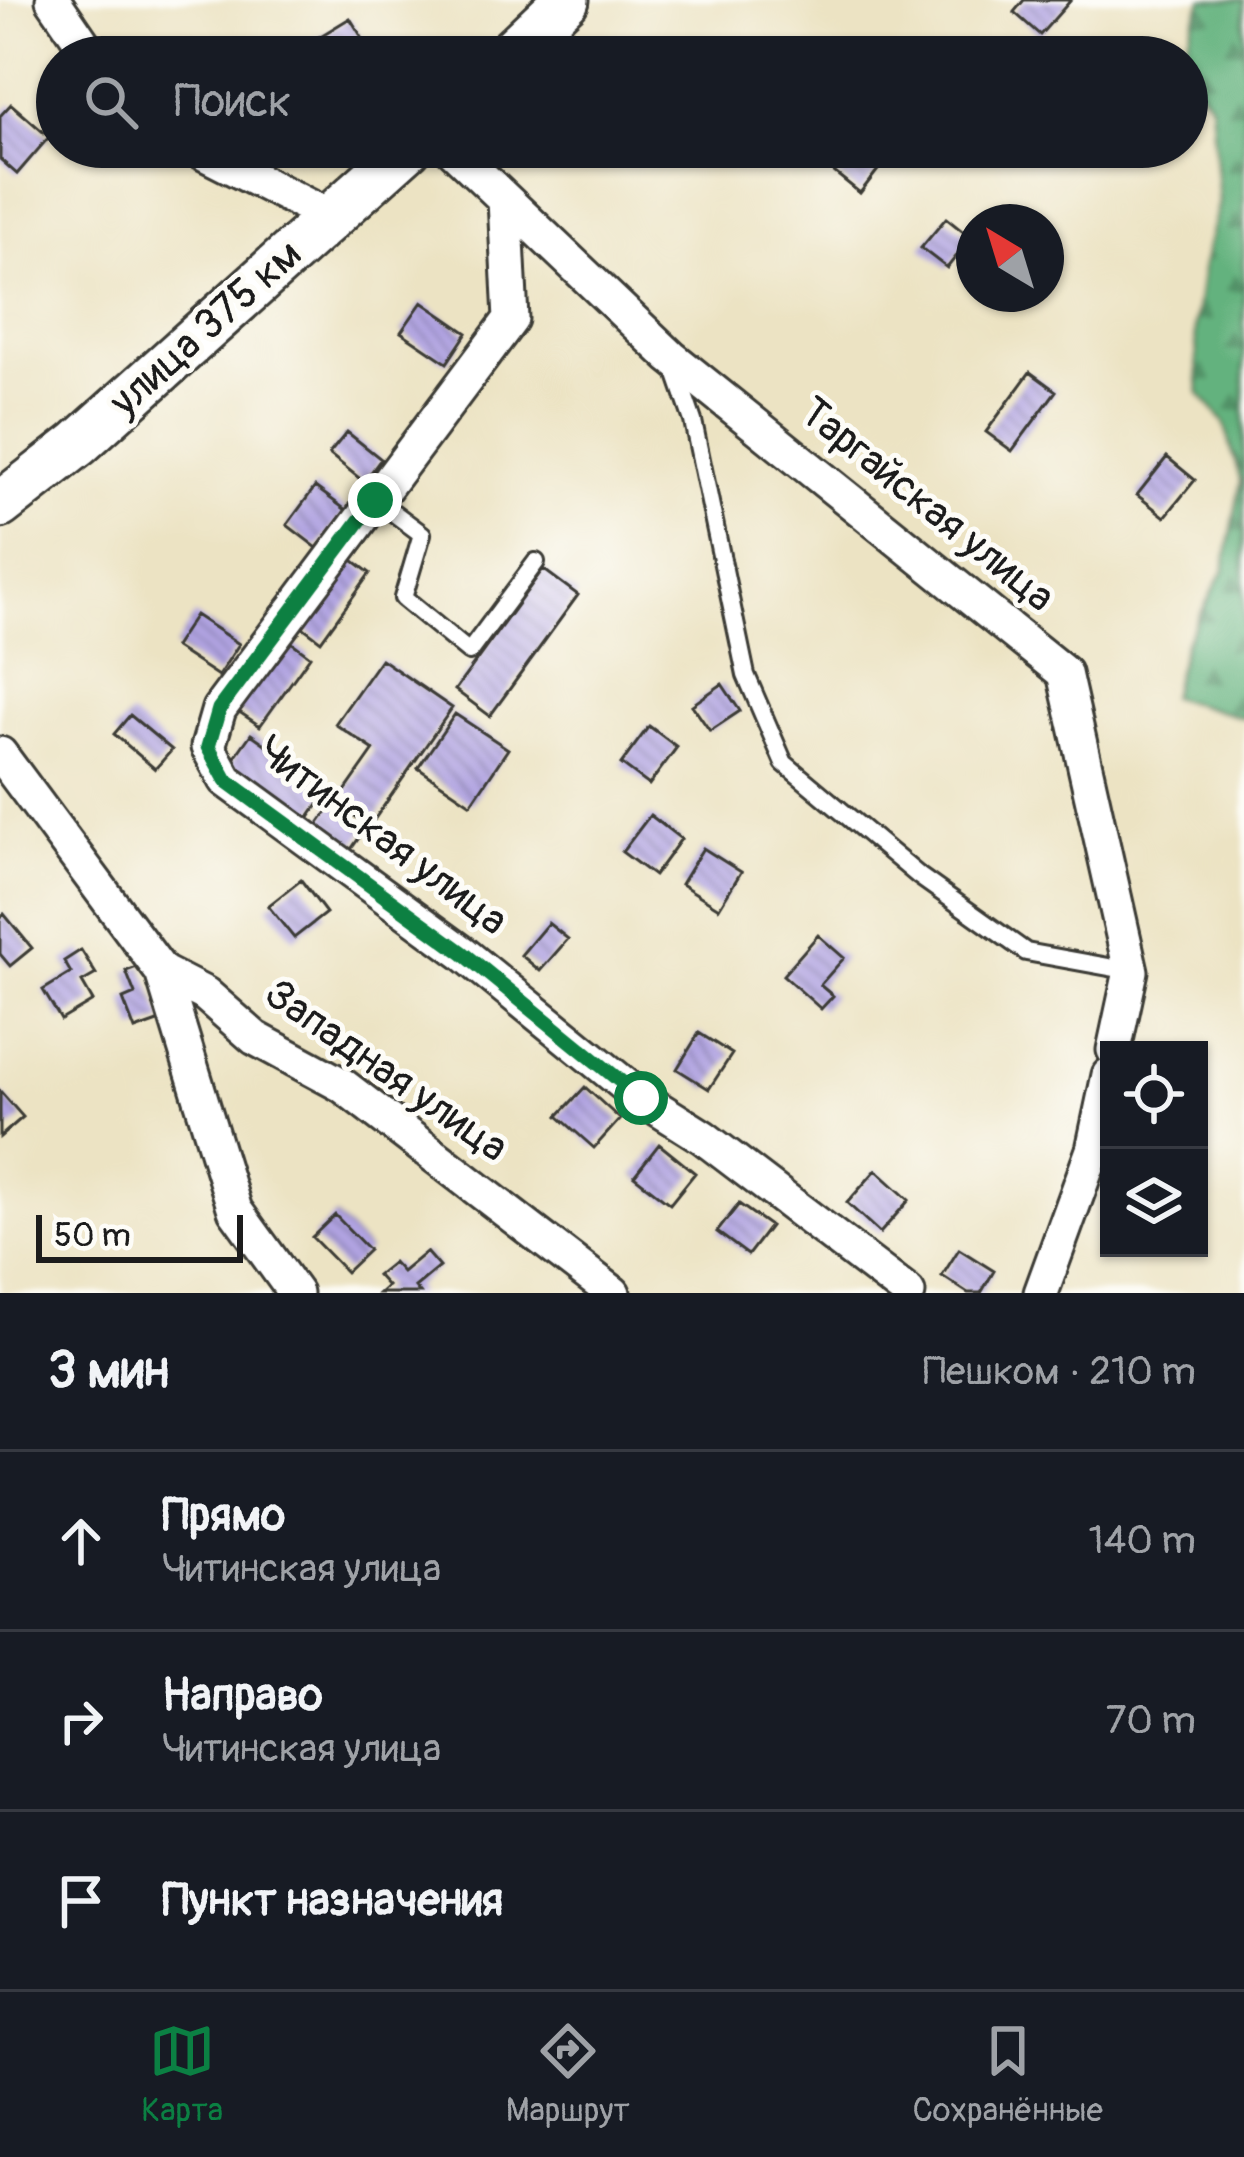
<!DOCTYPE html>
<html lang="ru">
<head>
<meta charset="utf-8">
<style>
  :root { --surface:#171b24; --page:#242831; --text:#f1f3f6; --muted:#9ea1a6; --line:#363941; --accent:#0b8043 }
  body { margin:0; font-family:Pangolin,sans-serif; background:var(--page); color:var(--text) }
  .controls { position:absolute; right:36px; bottom:36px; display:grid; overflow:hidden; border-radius:0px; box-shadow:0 3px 9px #0004 }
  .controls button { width:108px; height:108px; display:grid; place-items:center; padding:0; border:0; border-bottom:3px solid var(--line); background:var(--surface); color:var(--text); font:60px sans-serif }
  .compass { position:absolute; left:956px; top:204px; width:108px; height:108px; border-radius:50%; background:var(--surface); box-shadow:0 3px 9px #0004; rotate:322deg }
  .scale { position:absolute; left:36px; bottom:30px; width:207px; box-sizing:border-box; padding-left:12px; border:6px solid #1c1c1c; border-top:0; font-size:33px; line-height:42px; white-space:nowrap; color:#1c1c1c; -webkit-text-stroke:9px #fdfcf7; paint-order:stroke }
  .stop { position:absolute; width:36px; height:36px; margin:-27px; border:9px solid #0b8043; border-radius:50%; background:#fff }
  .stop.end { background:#0b8043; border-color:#fff; box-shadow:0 3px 12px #0008 }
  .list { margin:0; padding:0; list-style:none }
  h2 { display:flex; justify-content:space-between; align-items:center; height:156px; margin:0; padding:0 48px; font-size:51px }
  h2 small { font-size:39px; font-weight:400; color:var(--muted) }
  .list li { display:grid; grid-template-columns:78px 1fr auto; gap:36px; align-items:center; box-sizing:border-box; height:180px; padding:0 48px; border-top:3px solid var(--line) }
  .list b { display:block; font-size:45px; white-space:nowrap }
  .list p { margin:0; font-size:39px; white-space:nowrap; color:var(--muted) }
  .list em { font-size:39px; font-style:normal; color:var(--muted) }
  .icon { flex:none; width:66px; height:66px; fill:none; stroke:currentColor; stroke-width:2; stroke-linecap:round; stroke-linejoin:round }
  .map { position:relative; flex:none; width:1244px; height:1293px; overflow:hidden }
  .search { position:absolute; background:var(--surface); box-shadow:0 3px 9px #0004; left:36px; right:36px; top:36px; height:132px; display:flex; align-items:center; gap:30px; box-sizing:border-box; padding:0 42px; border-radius:66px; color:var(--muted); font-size:45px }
  .sheet { height:696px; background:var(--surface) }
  nav { display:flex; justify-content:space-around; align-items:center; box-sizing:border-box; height:168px; border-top:3px solid var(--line); background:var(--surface); font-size:33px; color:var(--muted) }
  nav a { display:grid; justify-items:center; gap:6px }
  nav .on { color:var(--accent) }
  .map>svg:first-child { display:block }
</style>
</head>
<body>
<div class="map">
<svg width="1244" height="1293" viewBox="0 0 1244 1293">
  <defs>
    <pattern id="forest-firs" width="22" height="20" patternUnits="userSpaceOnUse" patternTransform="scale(3)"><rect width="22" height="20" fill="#63b27e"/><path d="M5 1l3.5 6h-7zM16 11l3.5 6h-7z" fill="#519066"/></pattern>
    <pattern id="building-back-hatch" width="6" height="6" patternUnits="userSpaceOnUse" patternTransform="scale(3)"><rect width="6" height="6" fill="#b0a3e1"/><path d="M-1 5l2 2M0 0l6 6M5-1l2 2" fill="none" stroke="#8e84b6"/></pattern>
  </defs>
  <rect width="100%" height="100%" fill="#fdfcf7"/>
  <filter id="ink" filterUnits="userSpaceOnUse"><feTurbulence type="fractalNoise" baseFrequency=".00833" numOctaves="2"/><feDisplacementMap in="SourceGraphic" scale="24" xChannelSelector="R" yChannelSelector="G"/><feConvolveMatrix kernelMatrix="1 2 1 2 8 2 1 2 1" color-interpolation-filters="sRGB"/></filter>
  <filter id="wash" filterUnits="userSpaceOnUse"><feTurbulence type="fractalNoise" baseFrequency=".004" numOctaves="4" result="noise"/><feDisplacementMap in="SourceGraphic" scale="48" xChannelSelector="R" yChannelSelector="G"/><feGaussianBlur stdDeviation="2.7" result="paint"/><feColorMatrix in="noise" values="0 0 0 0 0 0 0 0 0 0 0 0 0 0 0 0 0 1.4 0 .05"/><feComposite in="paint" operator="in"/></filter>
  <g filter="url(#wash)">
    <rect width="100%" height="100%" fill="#ece3c3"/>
    <path fill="url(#forest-firs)" stroke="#40674d" stroke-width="3" d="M1202 0H1244V718L1170 697 1185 643 1224 570 1241 482 1224 422 1199 393 1195 327 1203 266 1219 202 1211 104 1187 74V57H1181Z"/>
    <g id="blocks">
      <path fill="url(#building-back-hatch)" d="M1024 0H1071L1040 35 1014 12Z
        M350 18 374 57H311L304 46Z
        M11 104 49 137 17 174 0 159V116Z
        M854 147 881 166 860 193 834 172Z
        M946 218 971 238 947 268 921 248Z
        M422 302 467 333 447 363 401 332Z
        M1030 372 1056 391 1012 451 986 432Z
        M347 432 381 459 364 482 329 454Z
        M1167 457 1195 480 1165 517 1137 495Z
        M315 487 346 510 317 548 287 525Z
        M342 552 370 573 321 641 292 619Z
        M543 569 578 595 490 716 455 690Z
        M195 615 239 644 218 676 174 647Z
        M283 636 310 656 260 726 232 707Z
        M381 659 452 708 374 820 341 797 374 750 335 724Z
        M722 684 740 711 710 731 692 705Z
        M455 714 508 749 471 804 418 768Z
        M130 715 172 750 155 769 114 734Z
        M649 726 677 747 649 785 621 764Z
        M251 734 329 789 308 819 229 765Z
        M334 802 368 825 347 855 313 832Z
        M650 815 681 839 654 876 622 852Z
        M703 848 741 872 719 908 681 884Z
        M301 880 326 913 294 938 268 906Z
        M4 914 32 948 10 966 0 954V918Z
        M548 923 568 939 540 971 521 955Z
        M818 935 844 958 820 985 833 996 821 1009 783 975Z
        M81 950 96 974 82 982 93 1001 61 1020 43 990 71 973 64 961Z
        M142 965 163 1020 135 1030 123 999 135 994 126 971Z
        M699 1033 732 1054 709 1089 677 1069Z
        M585 1087 620 1119 594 1148 558 1116Z
        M0 1091 23 1117 0 1137Z
        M659 1144 695 1173 670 1204 634 1176Z
        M876 1170 909 1200 880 1233 847 1203Z
        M739 1204 770 1226 748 1255 717 1232Z
        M335 1215 369 1250 346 1272 312 1237Z
        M959 1249 994 1271 981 1293H968L942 1276Z
        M426 1252 439 1267 415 1287 420 1293H379L387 1286 377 1275 393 1262 402 1272Z"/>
    </g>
  </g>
  <g filter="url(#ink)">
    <use href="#blocks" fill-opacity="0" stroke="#3b3a35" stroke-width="3"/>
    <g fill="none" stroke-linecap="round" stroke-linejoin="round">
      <g stroke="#3b3a35" stroke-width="22">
        <path id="service" d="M674 366 693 421 746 675 784 763 919 876 1026 952 1131 971
          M375 499 422 534 403 598 469 652 536 562"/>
      </g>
      <g stroke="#3b3a35" stroke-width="39">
        <path id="minor" d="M53 0 92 57
          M192 147 330 217
          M450 147 671 357 1064 673 1131 971 1114 1050
          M505 200 511 319 219 709 208 747 226 780 463 953 641 1098 703 1137 908 1293
          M0 754 162 972 235 1210 295 1293
          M162 972 205 994 255 1038 342 1085 613 1293
          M1041 1293 1093 1150 1109 1075"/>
      </g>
      <g stroke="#3b3a35" stroke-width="51">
        <path id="secondary" d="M506 57 566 0
          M0 505 78 444 409 147"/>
      </g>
      <use href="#service" stroke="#fff" stroke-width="16"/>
      <use href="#minor" stroke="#fff" stroke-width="33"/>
      <use href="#secondary" stroke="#fff" stroke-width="45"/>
    </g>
  </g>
  <g fill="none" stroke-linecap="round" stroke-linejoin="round" filter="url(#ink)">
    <path stroke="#0b8043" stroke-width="15" d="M375 500 219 709 208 747 226 780 463 953 641 1098"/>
  </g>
  <g text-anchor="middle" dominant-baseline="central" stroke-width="10" stroke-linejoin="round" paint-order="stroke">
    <g font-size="42" fill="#1c1c1c" stroke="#fdfcf7">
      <text transform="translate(206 328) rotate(-42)">улица 375 км</text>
      <text transform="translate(927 505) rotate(39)">Таргайская улица</text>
      <text transform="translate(382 836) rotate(37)">Читинская улица</text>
      <text transform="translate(386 1071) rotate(35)">Западная улица</text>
    </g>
  </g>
</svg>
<div class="controls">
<button><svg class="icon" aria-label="locate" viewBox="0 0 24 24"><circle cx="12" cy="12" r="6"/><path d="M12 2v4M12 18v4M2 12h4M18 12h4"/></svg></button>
<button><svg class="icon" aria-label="layers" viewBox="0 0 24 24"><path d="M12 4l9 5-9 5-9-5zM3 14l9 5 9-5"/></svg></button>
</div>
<svg class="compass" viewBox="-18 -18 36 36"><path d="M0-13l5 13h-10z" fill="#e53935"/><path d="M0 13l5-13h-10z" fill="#9ea1a6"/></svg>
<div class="scale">50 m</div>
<div class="stop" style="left:641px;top:1098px"></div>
<div class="stop end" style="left:375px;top:500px"></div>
<div class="search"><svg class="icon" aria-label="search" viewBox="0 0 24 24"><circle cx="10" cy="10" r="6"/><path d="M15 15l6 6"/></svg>Поиск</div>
</div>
<section class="sheet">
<h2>3 мин<small>Пешком · 210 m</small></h2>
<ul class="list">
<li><svg class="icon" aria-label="ahead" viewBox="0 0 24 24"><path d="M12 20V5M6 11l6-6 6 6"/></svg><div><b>Прямо</b><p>Читинская улица</p></div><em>140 m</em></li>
<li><svg class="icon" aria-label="right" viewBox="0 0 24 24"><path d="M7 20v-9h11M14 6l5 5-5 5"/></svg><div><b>Направо</b><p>Читинская улица</p></div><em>70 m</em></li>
<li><svg class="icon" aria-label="arrive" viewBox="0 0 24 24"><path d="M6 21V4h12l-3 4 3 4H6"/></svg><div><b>Пункт назначения</b></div></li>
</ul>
</section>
<nav>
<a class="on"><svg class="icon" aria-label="map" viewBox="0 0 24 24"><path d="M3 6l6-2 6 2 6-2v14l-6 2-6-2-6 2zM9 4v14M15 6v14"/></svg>Карта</a>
<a><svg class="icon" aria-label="directions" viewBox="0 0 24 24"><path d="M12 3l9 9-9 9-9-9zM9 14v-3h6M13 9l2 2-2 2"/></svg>Маршрут</a>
<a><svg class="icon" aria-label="saved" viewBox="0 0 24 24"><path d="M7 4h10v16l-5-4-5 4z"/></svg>Сохранённые</a>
</nav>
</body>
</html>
